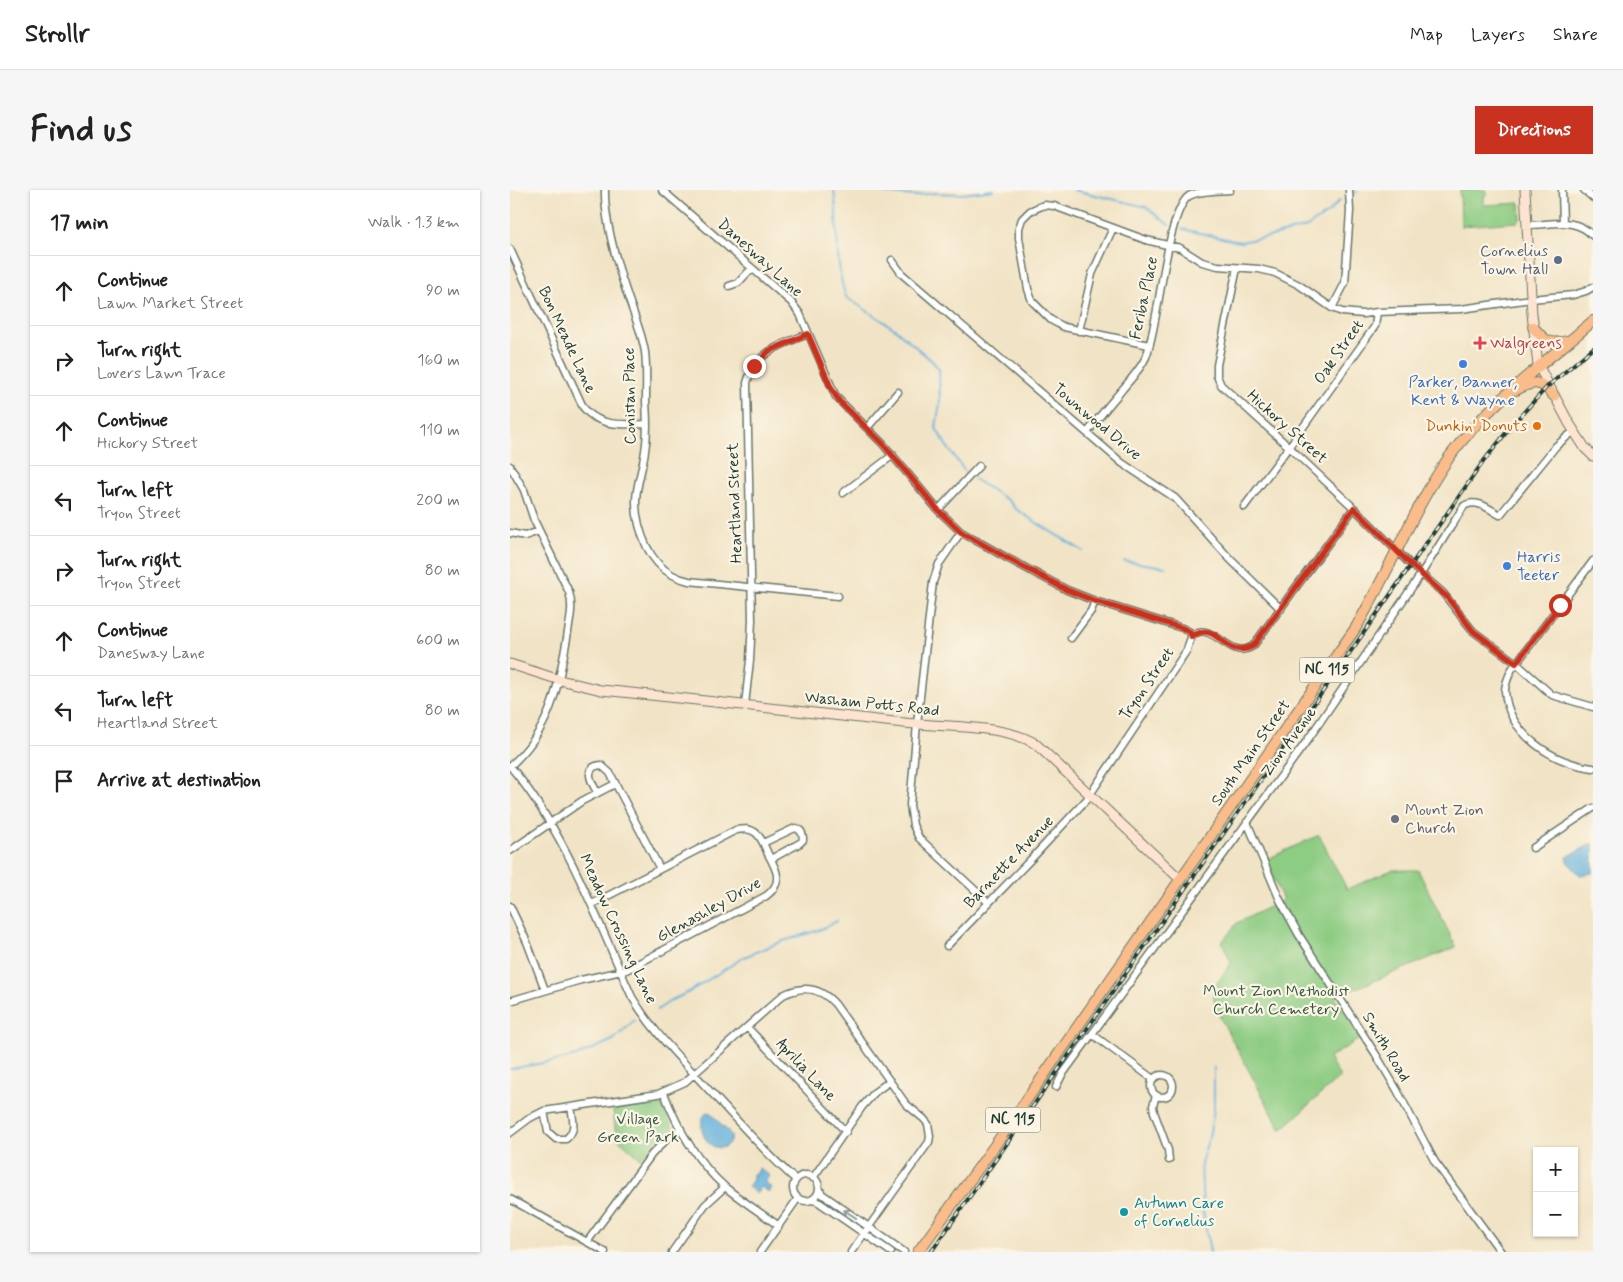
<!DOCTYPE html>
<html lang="en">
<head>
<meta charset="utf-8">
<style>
  :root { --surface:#fff; --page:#f6f6f6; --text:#222; --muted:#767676; --line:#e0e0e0; --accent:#c8321e }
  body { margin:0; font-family:Mynerve,sans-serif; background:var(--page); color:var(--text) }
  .controls { position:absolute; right:15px; bottom:15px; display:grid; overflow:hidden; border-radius:0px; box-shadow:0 1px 4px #0004 }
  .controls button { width:45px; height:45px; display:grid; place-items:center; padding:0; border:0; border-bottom:1px solid var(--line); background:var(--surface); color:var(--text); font:25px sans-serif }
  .stop { position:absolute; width:15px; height:15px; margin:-11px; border:4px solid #c8321e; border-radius:50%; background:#fff }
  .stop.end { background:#c8321e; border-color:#fff; box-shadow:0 1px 5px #0008 }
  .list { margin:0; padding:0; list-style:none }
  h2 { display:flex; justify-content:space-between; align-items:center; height:65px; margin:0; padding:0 20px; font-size:21px }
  h2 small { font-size:16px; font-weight:400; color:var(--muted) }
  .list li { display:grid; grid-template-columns:32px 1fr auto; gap:15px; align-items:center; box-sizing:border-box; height:70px; padding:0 20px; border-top:1px solid var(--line) }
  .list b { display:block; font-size:19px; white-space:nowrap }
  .list p { margin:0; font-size:16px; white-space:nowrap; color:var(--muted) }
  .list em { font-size:16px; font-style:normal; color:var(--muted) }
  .icon { flex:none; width:28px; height:28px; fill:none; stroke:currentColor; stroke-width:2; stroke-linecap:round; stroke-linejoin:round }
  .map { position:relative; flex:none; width:1083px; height:1062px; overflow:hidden; border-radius:0px }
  header { display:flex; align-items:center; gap:30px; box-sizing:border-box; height:70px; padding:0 25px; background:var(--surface); border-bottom:1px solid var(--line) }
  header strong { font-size:24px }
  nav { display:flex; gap:28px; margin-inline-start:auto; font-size:18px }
  .intro { display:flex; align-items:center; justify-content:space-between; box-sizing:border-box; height:120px; padding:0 30px }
  h1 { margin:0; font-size:35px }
  .button { padding:12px 22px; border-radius:0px; background:var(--accent); color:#fff; font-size:18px; font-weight:700 }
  main { display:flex; gap:30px; padding:0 30px }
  aside { flex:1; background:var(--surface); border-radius:0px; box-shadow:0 1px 4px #0004 }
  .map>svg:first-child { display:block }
</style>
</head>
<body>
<header>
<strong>Strollr</strong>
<nav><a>Map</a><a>Layers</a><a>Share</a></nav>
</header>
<div class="intro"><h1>Find us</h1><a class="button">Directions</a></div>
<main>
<aside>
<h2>17 min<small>Walk · 1.3 km</small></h2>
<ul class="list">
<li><svg class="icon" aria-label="ahead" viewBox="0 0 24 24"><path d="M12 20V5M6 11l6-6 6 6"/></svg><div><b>Continue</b><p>Lawn Market Street</p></div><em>90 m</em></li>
<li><svg class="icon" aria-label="right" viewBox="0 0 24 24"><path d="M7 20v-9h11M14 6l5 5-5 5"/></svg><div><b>Turn right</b><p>Lovers Lawn Trace</p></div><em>160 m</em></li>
<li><svg class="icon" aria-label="ahead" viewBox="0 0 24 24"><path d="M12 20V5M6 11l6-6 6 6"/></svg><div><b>Continue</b><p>Hickory Street</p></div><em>110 m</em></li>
<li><svg class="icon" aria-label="left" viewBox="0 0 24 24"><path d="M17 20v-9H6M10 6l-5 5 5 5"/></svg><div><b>Turn left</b><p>Tryon Street</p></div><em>200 m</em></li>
<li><svg class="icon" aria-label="right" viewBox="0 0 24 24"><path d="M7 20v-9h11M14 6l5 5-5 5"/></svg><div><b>Turn right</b><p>Tryon Street</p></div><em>80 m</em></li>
<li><svg class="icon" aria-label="ahead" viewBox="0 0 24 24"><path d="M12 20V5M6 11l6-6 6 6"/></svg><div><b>Continue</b><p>Danesway Lane</p></div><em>600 m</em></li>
<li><svg class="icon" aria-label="left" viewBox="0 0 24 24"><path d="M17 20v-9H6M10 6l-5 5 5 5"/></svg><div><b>Turn left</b><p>Heartland Street</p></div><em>80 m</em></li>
<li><svg class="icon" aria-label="arrive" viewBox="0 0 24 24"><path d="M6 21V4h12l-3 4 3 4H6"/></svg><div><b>Arrive at destination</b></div></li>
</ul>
</aside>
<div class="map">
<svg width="1083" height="1062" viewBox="0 0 1083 1062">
  <rect width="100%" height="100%" fill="#fcf5e5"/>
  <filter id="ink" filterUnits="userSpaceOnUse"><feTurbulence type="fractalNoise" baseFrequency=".02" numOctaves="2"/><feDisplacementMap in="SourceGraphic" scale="10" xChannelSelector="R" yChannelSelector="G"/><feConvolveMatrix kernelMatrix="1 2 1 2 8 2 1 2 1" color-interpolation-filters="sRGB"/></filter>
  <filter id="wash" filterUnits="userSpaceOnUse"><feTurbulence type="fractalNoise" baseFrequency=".0096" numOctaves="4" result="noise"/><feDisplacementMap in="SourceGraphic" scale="20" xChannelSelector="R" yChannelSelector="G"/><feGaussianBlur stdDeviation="1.12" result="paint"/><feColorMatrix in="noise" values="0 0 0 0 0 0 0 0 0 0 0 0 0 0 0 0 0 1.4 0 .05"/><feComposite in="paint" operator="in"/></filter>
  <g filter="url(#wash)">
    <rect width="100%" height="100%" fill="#f1e3c5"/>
    <path fill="#8dcc83" stroke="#56845c" d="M950 0H976L977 5 974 6V15L1010 13 1011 28 1008 32 951 36Z
      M809 645 837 699 882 680H908L946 757 825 807 851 848 819 868 830 887 771 940 705 818 703 799 721 773 712 752 727 733 773 710 755 670Z
      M150 913 163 938 146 950 144 957 130 968 106 947 103 920Z"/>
    <path fill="#61b0db" stroke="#407688" d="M1083 653V683L1070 685 1057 672V667Z
      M197 922 201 923 221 945V950L215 957C196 963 184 934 197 922Z
      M249 978 260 986 256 990V994L262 998 259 1002 251 997 247 1003 238 997 243 989V984L248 982Z"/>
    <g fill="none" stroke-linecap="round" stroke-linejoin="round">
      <path stroke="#61b0db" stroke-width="2" d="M324 0C329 36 324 73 336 107L385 139 422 171 429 179 430 212 426 238 436 255 456 283
        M362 0 373 3 405 6 423 3 453 4 484 0
        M564 0 636 17 659 35
        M843 3 847 2
        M672 39 730 52 758 47 797 37 819 22 830 10
        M464 289 499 311 506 319 530 335 573 361
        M614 371 655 377
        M147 820 162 810 179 802 234 767 273 751 309 740 327 731
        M0 879 50 870 69 865 103 850 124 831
        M700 1062 693 1022 691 973 699 947 704 919V878"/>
    </g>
  </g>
  <g filter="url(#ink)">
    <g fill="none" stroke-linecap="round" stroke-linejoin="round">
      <g stroke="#687767" stroke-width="9">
        <path id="street" d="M95 0C94 29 108 79 118 107 124 125 132 143 135 162 137 178 136 195 136 211 137 228 138 244 135 261 131 290 121 304 129 335 136 363 151 385 179 391L328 406
          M152 0 281 112 290 124 326 207 373 254 428 320 451 342 497 368 557 400 585 411 672 438 680 442 682 447
          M1052 0 1053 33
          M1074 0 1083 8
          M1018 35C1042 35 1065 26 1083 46
          M0 59 73 217C89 238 113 234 137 234
          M382 70 392 84 612 273 665 308 720 369 771 419
          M727 78 707 175V186L711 195 779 257 844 318 898 372 933 403 963 441 1006 473 1042 505 1083 517
          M219 96 228 93 242 78
          M822 118 835 93 840 21 839 0
          M569 141 582 84 603 38
          M639 155 554 137 541 130 522 111 518 99 509 48V38L512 29 520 21 534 15 544 16 636 50 670 58 692 72 708 76 749 79 765 83 789 95 822 118 832 122 853 124 867 122
          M357 238 388 202
          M577 243C588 228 599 215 611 201 620 190 630 180 636 167 649 136 656 22 679 6 690 0 708 1 720 0
          M0 276 14 300 24 330 59 402C64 418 59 433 57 448 48 499 40 541 0 576
          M333 303 383 265
          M734 317 784 250 865 136 867 122 951 119 1021 109 1063 105 1076 101 1083 97
          M428 320 469 276
          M451 342 429 374 423 392 407 534 400 615 403 635 409 648 479 713
          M0 343 15 346 29 341
          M1083 371 1002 479C999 485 995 494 995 501 998 545 1044 573 1083 578
          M561 448 581 421 585 411
          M235 515 240 470 242 430 237 193C245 162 272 154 298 144
          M0 576C57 644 86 728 122 807 143 842 171 869 198 899 227 930 254 962 286 990
          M87 602C81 592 73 577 91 575L100 583 150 679
          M737 632 770 710 789 745 865 863 887 900 925 972 991 1062
          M253 653 285 638C291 639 293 644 293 650L290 653 261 669
          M1023 658 1083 618
          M0 661 72 611 105 594
          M0 716 17 752 35 800
          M437 756 526 664 577 609 677 460C678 456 679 452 681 448 693 429 715 457 727 459 733 461 738 459 743 456L844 318
          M0 811 71 790 116 780 256 706C274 693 267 680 258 664 255 657 252 648 246 643 240 638 233 639 226 640L82 714
          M237 837 336 942
          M582 844 643 889
          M641 896a11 11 0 1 1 22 0a11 11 0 1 1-22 0Z
          M546 897 552 885 582 844 799 548 911 384 954 316C966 308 979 319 990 325L1046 256 1064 241
          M154 903C167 937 187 972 215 997 232 1011 251 1023 269 1036
          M646 905 643 916 644 922 658 960 659 970
          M34 921 38 942 46 949H56C67 940 63 930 61 917
          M0 943 20 928 34 921 148 904 175 892 273 805C293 795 310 797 325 814L396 914 414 929 418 934 420 946 419 952 341 1062
          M283 998a13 13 0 1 1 26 0a13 13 0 1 1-26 0Z
          M303 988 352 917 365 902 380 891
          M309 998 312 1004 394 1062
          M0 1009 95 1062
          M301 1010 307 1011 381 1062
          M77 1052 142 964 158 948 171 939
          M162 1062 195 1015 215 997
          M250 1062 288 1008"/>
      </g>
      <g stroke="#687767" stroke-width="11">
        <path id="secondary" d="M1015 0 1022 124 1028 175 1059 233 1075 258 1083 266
          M0 474 50 490 91 500C192 510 293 522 394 533 431 537 498 534 527 555L670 689"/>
      </g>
      <g stroke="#687767" stroke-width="12">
        <path id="primary" d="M1023 137C1035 151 1038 155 1057 151
          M1006 200C1024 190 1031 190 1044 206
          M408 1062 483 958 845 439C879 383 902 320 940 266 981 211 1032 175 1083 131"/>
      </g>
      <use href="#street" stroke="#fff" stroke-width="6"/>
      <use href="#secondary" stroke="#fde4d0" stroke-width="9"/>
      <use href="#primary" stroke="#f9bc8a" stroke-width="10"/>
      <g stroke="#1f3d34" stroke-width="4">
        <path id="rail" d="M421 1062 973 272 1003 234 1037 197 1083 158"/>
      </g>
      <use href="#rail" stroke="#fcf5e5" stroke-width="2" stroke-dasharray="5.5" stroke-linecap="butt"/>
    </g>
    <defs><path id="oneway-shaft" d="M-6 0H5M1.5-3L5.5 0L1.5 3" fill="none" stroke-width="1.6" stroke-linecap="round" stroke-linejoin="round" transform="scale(1.25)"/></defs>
    <use stroke="#8f9e9a" href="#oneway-shaft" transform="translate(340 1024) rotate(-146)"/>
  </g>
  <g fill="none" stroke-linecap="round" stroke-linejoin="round" filter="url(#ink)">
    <path stroke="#c8321e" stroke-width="6" d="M244 176 259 161 298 144 321 198 329 211 373 254 428 320 451 342 497 368 557 400 585 411 672 438 680 442 682 447C685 445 688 442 692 442 710 439 718 469 743 456L844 318 898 372 937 407 963 441 1006 473 1050 415"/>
  </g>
  <circle fill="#5c6f8a" stroke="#fcf5e5" stroke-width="2" cx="1048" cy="70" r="5"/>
  <path fill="#e0444e" stroke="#fcf5e5" stroke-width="2" d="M967.5 145.5h5v5h5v5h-5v5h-5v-5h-5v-5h5z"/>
  <g fill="#3f7fe0" stroke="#fcf5e5" stroke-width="2">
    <circle cx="953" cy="174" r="5"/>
    <circle cx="997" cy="376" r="5"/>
  </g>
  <circle fill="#e8710a" stroke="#fcf5e5" stroke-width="2" cx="1027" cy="236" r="5"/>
  <circle fill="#6b7280" stroke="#fcf5e5" stroke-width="2" cx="885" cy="629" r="5"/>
  <circle fill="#0f9aa8" stroke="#fcf5e5" stroke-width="2" cx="614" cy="1022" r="5"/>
  <g text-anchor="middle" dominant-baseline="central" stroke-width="4.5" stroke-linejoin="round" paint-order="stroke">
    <g fill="#fcf5e5" stroke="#617469" stroke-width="1">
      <rect x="789.5" y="467.5" width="55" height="25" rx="4"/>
      <rect x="475.5" y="917.5" width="55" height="25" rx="4"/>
    </g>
    <g font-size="15" font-weight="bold" fill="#1f3d34">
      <text x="817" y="480">NC 115</text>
      <text x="503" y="930">NC 115</text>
    </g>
    <g font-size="16" fill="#4e5e75" stroke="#fcf5e5" text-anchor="end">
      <text x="1038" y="61">Cornelius<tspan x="1038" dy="18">Town Hall</tspan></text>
    </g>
    <g font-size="16" fill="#1f3d34" stroke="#fcf5e5">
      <text transform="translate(250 68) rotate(42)">Danesway Lane</text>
      <text transform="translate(634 108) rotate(-78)">Feriba Place</text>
      <text transform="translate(57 150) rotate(65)">Bon Meade Lane</text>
      <text transform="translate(829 162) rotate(-55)">Oak Street</text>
      <text transform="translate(120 206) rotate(-91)">Conistan Place</text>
      <text transform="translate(587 232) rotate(40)">Townwood Drive</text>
      <text transform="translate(777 237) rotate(42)">Hickory Street</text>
      <text transform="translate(225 313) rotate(-92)">Heartland Street</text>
      <text transform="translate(637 494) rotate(-56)">Tryon Street</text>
      <text transform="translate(362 514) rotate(6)">Washam Potts Road</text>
      <text transform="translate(779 552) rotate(-54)">Zion Avenue</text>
      <text transform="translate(741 563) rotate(-55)">South Main Street</text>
      <text transform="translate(499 672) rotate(-46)">Barnette Avenue</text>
      <text transform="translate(199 720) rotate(-29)">Glenashley Drive</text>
      <text transform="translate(108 739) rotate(65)">Meadow Crossing Lane</text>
      <text transform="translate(876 857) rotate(59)">Smith Road</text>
      <text transform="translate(296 880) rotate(47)">Aprilia Lane</text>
    </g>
    <g font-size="16" fill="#be3a42" stroke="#fcf5e5" text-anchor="start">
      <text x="980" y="153">Walgreens</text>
    </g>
    <g font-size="16" fill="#366cbe" stroke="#fcf5e5">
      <text x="953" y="192">Parker, Banner,<tspan x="953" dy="18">Kent &amp; Wayne</tspan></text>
      <text x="1007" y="367" text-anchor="start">Harris<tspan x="1007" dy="18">Teeter</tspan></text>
    </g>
    <g font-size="16" fill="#c56008" stroke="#fcf5e5" text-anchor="end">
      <text x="1017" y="236">Dunkin' Donuts</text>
    </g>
    <g font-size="16" fill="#5b616d" stroke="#fcf5e5" text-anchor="start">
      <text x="895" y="620">Mount Zion<tspan x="895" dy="18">Church</tspan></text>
    </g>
    <g font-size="16" fill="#355a44" stroke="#fcf5e5">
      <text x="766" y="801">Mount Zion Methodist<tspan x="766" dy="18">Church Cemetery</tspan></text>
      <text x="128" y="929">Village<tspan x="128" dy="18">Green Park</tspan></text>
    </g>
    <g font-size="16" fill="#0d838f" stroke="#fcf5e5" text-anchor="start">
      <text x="624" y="1013">Autumn Care<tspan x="624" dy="18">of Cornelius</tspan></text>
    </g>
  </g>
</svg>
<div class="controls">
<button>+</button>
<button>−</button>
</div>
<div class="stop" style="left:1050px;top:415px"></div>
<div class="stop end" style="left:244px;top:176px"></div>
</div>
</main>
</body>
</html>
